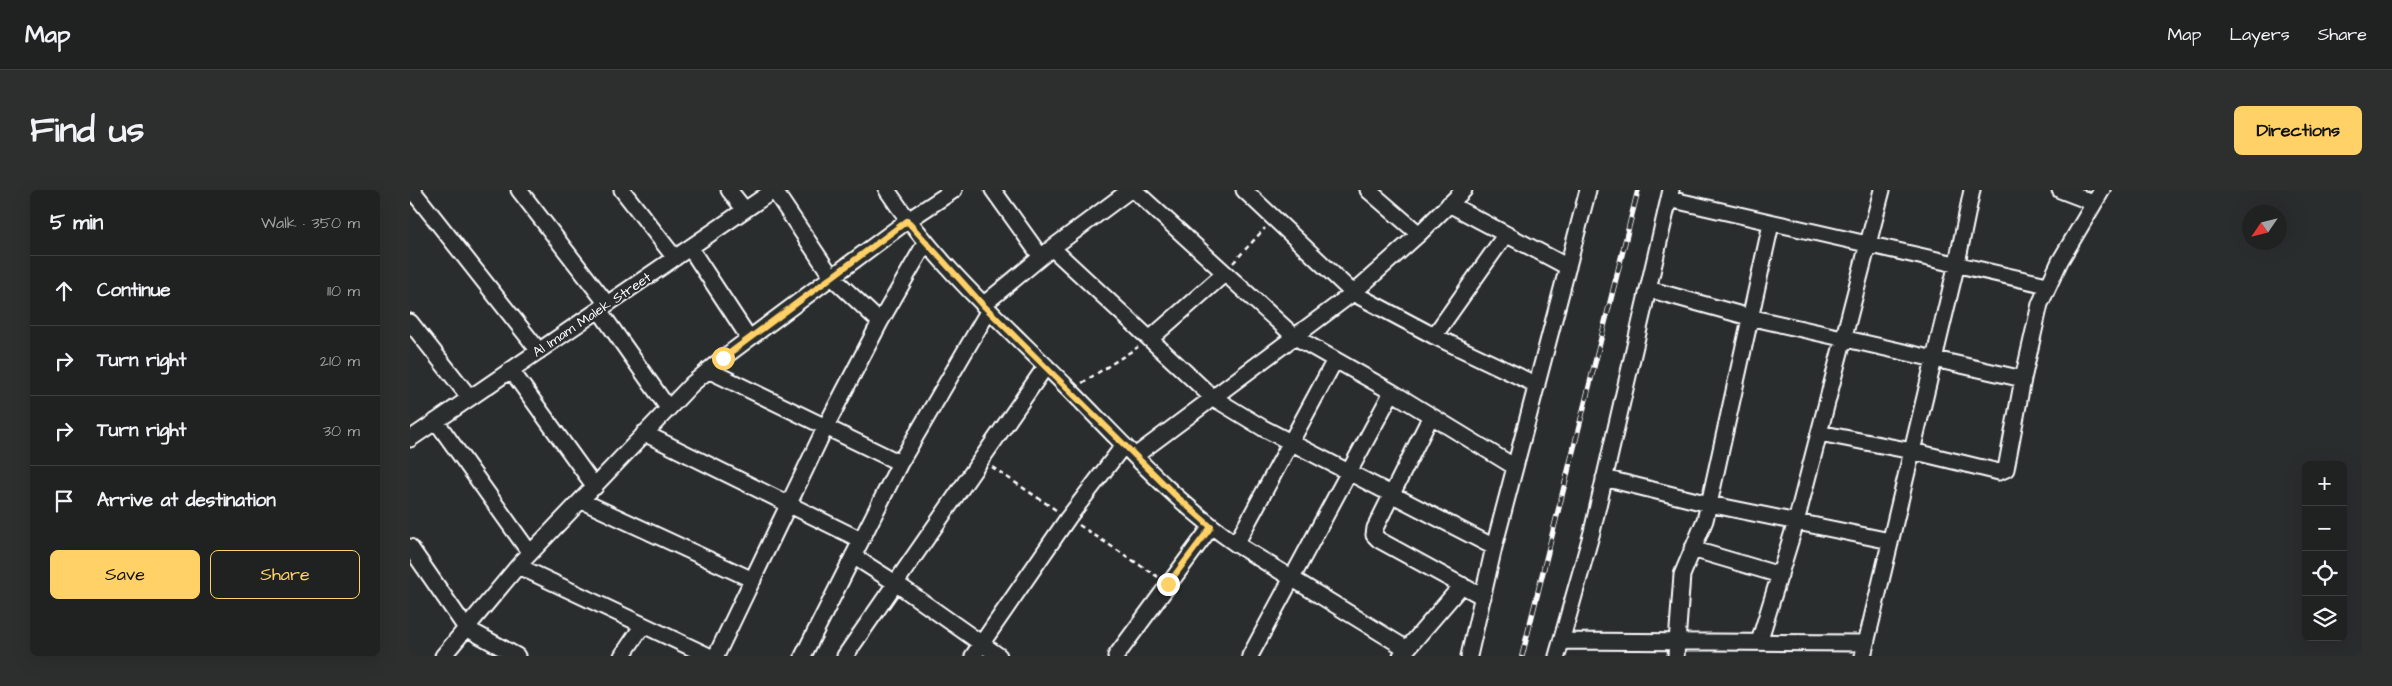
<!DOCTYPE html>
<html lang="en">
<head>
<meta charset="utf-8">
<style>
  :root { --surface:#202222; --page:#2d2f2f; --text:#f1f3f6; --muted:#a2a4a5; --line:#3d3f40; --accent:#ffd166 }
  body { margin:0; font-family:"Architects Daughter",sans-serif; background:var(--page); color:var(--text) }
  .controls { position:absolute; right:15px; bottom:15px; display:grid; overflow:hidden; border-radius:8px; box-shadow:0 5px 20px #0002 }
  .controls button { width:45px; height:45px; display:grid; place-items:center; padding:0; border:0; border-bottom:1px solid var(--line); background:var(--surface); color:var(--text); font:25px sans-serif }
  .compass { position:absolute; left:1832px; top:15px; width:45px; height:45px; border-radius:50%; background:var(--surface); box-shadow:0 5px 20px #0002; rotate:235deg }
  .stop { position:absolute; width:15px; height:15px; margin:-11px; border:4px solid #ffd166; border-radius:50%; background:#fff }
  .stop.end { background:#ffd166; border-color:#fff; box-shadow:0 1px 5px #0008 }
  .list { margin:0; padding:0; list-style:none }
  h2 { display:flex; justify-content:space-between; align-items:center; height:65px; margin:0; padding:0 20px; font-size:21px }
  h2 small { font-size:16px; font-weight:400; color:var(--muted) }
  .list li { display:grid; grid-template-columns:32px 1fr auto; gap:15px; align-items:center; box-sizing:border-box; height:70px; padding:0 20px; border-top:1px solid var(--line) }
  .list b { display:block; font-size:19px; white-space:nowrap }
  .list em { font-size:16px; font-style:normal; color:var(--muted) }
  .actions { display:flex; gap:10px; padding:15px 20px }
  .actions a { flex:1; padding:11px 0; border:1px solid var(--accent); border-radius:8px; text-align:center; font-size:18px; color:var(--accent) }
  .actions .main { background:var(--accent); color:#111 }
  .icon { flex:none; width:28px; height:28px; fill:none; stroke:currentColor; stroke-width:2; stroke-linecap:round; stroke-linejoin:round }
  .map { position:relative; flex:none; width:1952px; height:466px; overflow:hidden; border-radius:8px }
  header { display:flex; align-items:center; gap:30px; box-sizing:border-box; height:70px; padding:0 25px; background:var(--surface); border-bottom:1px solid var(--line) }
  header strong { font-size:24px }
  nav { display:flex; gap:28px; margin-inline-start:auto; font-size:18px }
  .intro { display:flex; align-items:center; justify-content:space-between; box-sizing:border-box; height:120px; padding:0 30px }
  h1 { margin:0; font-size:35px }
  .button { padding:12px 22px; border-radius:8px; background:var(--accent); color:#111; font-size:18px; font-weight:700 }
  main { display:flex; gap:30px; padding:0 30px }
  aside { flex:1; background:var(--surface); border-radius:8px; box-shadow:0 5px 20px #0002 }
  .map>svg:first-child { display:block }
</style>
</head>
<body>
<header>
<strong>Map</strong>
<nav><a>Map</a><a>Layers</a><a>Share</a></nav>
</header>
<div class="intro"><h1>Find us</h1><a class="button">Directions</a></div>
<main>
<aside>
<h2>5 min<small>Walk · 350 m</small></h2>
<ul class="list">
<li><svg class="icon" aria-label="ahead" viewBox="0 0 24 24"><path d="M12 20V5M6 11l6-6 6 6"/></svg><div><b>Continue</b></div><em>110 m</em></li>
<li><svg class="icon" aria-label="right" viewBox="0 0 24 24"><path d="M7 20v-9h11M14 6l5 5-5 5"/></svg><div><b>Turn right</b></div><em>210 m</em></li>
<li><svg class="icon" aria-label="right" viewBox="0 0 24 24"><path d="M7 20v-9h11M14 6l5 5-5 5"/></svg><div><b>Turn right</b></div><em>30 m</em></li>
<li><svg class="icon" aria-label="arrive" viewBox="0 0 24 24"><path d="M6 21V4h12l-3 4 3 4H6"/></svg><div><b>Arrive at destination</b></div></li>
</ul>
<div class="actions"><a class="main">Save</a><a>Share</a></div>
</aside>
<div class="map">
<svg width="1952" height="466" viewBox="0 0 1952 466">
  <rect width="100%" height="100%" fill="#2a2d2e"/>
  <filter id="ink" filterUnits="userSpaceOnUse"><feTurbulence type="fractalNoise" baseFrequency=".02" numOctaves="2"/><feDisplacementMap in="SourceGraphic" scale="10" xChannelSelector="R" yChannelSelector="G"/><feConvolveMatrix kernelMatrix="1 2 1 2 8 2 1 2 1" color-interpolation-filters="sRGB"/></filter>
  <g filter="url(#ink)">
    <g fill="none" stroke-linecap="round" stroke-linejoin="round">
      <g stroke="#fff" stroke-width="19">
        <path id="minor" d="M2 0 129 161
          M109 0 197 114
          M212 0 265 68
          M319 0 335 20
          M364 0 422 87 470 132
          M477 0C526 74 594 134 656 196 711 251 762 310 826 354L997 459
          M583 0 631 67
          M724 0 885 147 982 202 1105 277
          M834 0 943 103 1024 146 1127 195
          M958 0 1009 44
          M1650 0 1684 13
          M1259 9 1637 95
          M1039 14 1158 77
          M280 58 339 148
          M642 58 802 207 853 238 1084 357
          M1238 99 1339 127 1613 189
          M573 115 642 58 720 0
          M189 120 258 218
          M0 132 60 208
          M1024 146 1096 44
          M740 149 814 84
          M101 180 185 297
          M298 180 490 273
          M1021 226 965 338 964 345 969 350 1073 407
          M26 231 120 363
          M234 243 451 350
          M1409 243 1502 261 1589 282 1596 279 1613 189 1630 114 1650 71 1692 0
          M0 249 364 0
          M725 266 943 103 1009 44 1054 0
          M1194 288 1299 314 1480 351
          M172 311 343 390
          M826 354 925 170
          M0 357 56 438 107 466
          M1282 359 1370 385
          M443 366 487 394 589 466
          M108 376 299 466
          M1151 451 1456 453
          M1349 452 1386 332 1472 0
          M33 466 108 376 282 194 313 168 497 31 544 0
          M212 466 233 435
          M306 466 416 236 470 132 516 52
          M393 466 490 273 579 120
          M435 466 636 176
          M563 466 658 328 714 255
          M706 466 801 337
          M840 466 982 202
          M991 466 1052 395
          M1059 466 1084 357 1178 0
          M1147 466 1182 342 1261 0
          M1266 466 1272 385 1295 330 1299 314 1361 34
          M1453 466 1547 73 1562 0"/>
      </g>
      <path stroke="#fff" stroke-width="2.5" stroke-dasharray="5 4" stroke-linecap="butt" d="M823 73 855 38
        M672 193 728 157
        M582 277 646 320
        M669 335 748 387"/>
      <use href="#minor" stroke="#2a2d2e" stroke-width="15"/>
      <g stroke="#fff" stroke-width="5.5">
        <path id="rail" d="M1112 466 1228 0"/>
      </g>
      <use href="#rail" stroke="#2a2d2e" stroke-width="4" stroke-dasharray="11" stroke-linecap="butt"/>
    </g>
  </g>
  <g fill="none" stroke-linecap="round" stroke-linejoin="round" filter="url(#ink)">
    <path stroke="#ffd166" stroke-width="6" d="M313 168 497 31 573 115 765 305 801 337 758 394"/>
  </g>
  <g text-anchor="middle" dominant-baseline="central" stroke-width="4" stroke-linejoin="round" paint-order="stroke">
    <g font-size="14" fill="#fff" stroke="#2a2d2e">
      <text transform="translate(182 125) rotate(-34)">Al Imam Malek Street</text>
    </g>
  </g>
</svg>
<div class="controls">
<button>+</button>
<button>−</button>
<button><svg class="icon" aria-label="locate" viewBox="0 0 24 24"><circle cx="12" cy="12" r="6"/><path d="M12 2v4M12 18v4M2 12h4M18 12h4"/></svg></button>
<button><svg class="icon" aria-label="layers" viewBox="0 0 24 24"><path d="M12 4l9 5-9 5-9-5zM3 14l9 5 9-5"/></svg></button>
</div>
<svg class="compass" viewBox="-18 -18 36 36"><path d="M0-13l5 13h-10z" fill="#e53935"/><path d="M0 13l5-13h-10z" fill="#a2a4a5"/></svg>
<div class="stop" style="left:313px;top:168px"></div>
<div class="stop end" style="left:758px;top:394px"></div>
</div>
</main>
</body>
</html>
